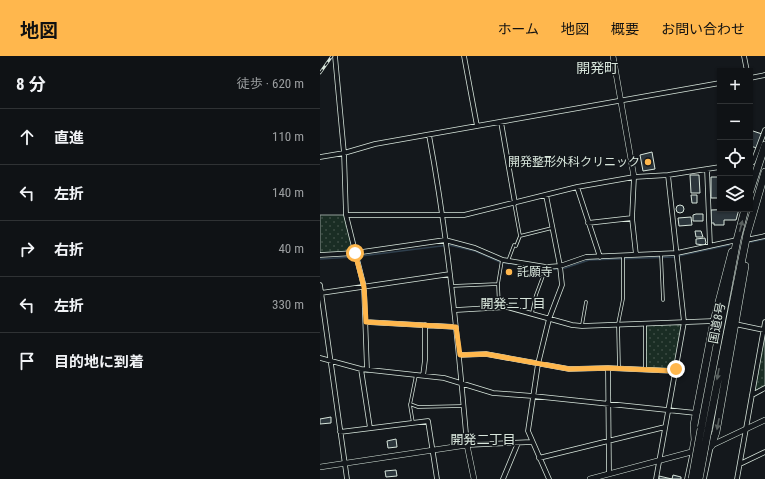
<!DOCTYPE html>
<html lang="ja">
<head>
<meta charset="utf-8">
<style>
  :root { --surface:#0f1215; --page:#1d2022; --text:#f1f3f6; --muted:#9b9ea0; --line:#2f3234; --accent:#ffb74d }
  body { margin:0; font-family:"Roboto Condensed","Noto Sans JP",sans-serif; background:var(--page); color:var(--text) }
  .controls { position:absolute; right:12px; top:12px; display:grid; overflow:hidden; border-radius:0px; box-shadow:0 1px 3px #0004 }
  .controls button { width:36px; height:36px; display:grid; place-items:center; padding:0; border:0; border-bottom:1px solid var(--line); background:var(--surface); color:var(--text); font:20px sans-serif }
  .stop { position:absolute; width:12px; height:12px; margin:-9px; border:3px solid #ffb74d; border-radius:50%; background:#fff }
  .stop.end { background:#ffb74d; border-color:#fff; box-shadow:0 1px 4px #0008 }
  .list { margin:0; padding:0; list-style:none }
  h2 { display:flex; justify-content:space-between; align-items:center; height:52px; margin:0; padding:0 16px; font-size:17px }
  h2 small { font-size:13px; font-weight:400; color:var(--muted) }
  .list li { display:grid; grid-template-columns:26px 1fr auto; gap:12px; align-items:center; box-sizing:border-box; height:56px; padding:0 16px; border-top:1px solid var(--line) }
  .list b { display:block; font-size:15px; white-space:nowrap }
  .list em { font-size:13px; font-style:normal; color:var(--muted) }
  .icon { flex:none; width:22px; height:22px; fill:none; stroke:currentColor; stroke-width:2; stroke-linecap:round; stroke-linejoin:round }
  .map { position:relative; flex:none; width:445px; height:423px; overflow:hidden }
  header { display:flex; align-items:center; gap:24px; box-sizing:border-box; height:56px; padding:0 20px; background:var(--accent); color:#111 }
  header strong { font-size:19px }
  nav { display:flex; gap:22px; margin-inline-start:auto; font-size:14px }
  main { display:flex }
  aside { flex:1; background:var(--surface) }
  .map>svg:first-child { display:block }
</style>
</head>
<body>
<header>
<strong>地図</strong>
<nav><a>ホーム</a><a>地図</a><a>概要</a><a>お問い合わせ</a></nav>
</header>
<main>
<aside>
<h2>8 分<small>徒歩 · 620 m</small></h2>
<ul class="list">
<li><svg class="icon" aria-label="ahead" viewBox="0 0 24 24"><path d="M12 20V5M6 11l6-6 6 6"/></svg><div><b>直進</b></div><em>110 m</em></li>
<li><svg class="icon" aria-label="left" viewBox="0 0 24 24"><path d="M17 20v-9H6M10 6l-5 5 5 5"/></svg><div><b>左折</b></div><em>140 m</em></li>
<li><svg class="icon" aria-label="right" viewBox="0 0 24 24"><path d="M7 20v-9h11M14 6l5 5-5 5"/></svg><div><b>右折</b></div><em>40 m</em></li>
<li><svg class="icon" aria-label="left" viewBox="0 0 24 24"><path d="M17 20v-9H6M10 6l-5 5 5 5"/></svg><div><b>左折</b></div><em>330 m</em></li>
<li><svg class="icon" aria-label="arrive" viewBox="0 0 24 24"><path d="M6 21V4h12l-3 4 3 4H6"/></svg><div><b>目的地に到着</b></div></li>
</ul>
</aside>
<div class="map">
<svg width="445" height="423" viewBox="0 0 445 423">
  <defs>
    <pattern id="grass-dots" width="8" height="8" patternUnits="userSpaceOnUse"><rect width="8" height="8" fill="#1a2d24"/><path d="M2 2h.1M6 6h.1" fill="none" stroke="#3b4b43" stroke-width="1.8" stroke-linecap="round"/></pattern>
  </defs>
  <rect width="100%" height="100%" fill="#14181c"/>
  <path fill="url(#grass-dots)" stroke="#939e99" d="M0 159H26L35 197 0 199Z
    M363 266 355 315 325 312 326 267Z
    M445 266V332L432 339Z"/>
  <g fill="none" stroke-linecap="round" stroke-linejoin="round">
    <path stroke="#2f3f4d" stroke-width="1.5" d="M431 186 445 183
      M0 203 33 201 129 189 155 195 180 206 229 214 245 212 269 204 354 201 409 189"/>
  </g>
  <path fill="#2c363c" stroke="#d8e6dc" d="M430 74 442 78 437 92 430 90Z
    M332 96 335 113 323 115 320 99Z
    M399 117 400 142H391V121H399Z
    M370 119H379L380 137H371Z
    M371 139H377V147H372Z
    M356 153a4 4 0 1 1 8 0a4 4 0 1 1-8 0Z
    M419 153 416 164H404V169H394V167H391V154Z
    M376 158H383V165H373V159Z
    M371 161 372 169 359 170 358 162Z
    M375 175H381L383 181H376Z
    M385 182 386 187 384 189 376 188V183Z
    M11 361V367L0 368V363Z
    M76 383 77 391 68 392 67 385Z
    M76 414 77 420 66 421 65 415Z
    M353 419 361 421V423H339V420L352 423Z"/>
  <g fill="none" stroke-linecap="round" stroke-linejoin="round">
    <g stroke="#d8e6dc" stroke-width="3.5">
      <path id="service" d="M200 180 232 172
        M341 198 343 244
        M188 205 194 189 196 190 200 180 194 147
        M132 230 178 228
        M179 250 178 228 182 204
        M212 257 216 239 226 212
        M325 267V312
        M262 269 266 246
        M299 312 298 268 303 243V200
        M90 348 98 351 143 350
        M93 367 90 349 96 319"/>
    </g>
    <g stroke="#d8e6dc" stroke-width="5.5">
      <path id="minor" d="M15 0 24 97 26 159 44 231 47 314
        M144 0 157 70
        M424 0 427 15
        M430 22 445 19
        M181 66 195 147
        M109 79C128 181 138 285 147 389L212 386
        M0 101 24 97 55 88 400 27
        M433 106 445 74
        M387 113 390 190
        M314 121 312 162 316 199
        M257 131 280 201
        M226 139 240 210 242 229 229 263 218 308 208 375 229 423
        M26 159H144L257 131 314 121 348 119 400 111
        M268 167 312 162
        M426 184 445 180
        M0 199 35 197 125 184 155 192 183 204 226 211 240 210 266 201 357 197 417 184
        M0 229 27 423
        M1 237 130 218
        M136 254 187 251 252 269 262 270 394 265
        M46 266 136 271
        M415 268 444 274
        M140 299 166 298 249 313 288 312 355 315
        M0 302 41 313 124 322 173 337 213 340 376 357
        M288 312 289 416
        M41 313 50 372
        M103 320 105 304V269
        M432 339 445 332
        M20 376 108 365 117 423
        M219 402 345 371
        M420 408 445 396
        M183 423 198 387
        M336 423 364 266 348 119
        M367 423 373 395
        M384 423 391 390
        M417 423 445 266"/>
    </g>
    <g stroke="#d8e6dc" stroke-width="6">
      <path id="tertiary" d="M293 0 314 121
        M390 390 445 364
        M0 411 147 389 154 423
        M270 423 375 395"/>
    </g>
    <g stroke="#d8e6dc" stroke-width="8">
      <path id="trunk" d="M430 135 445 89
        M381 373 417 184 425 153
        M388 374 427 178 445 116
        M391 390 396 376 425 210
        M373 395 375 384 374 369 394 265 412 196"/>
    </g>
    <use href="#service" stroke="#14181c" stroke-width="2"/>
    <use href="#minor" stroke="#14181c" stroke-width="4"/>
    <use href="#tertiary" stroke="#14181c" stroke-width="5"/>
    <use href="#trunk" stroke="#14181c" stroke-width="7"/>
    <g stroke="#d8e6dc" stroke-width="3">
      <path id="rail" d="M0 17 12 0"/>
    </g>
    <use href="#rail" stroke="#14181c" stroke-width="1.5" stroke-dasharray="4.5" stroke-linecap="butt"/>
    <g stroke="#d8e6dc" stroke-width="8" stroke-linecap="butt">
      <path id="trunk-bridge" d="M372 423 381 373
        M379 423 388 374"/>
    </g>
    <use href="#trunk-bridge" stroke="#14181c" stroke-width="7"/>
  </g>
  <defs><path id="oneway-solid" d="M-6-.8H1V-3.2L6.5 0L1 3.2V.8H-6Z"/></defs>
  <g fill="#59605f">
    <use href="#oneway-solid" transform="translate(421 170) rotate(-75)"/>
    <use href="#oneway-solid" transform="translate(398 318) rotate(101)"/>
    <use href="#oneway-solid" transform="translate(398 368) rotate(101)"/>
  </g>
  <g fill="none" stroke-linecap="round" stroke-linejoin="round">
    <path stroke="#ffb74d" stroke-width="5" d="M35 197 44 231 46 266 136 271 140 299 166 298 249 313 288 312 356 315V313"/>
  </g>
  <g fill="#ffb74d" stroke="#14181c" stroke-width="1.5">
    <circle cx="328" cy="106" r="4"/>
    <circle cx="189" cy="216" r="4"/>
  </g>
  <g text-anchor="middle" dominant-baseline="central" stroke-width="3" stroke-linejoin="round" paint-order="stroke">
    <g font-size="12" fill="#d8e6dc" stroke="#14181c" text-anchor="end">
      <text x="320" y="106">開発整形外科クリニック</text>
      <text x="197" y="216" text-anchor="start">託願寺</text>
    </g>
    <g font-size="12" fill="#d8e6dc" stroke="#14181c">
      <text transform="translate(397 267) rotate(-79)">国道8号</text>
    </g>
    <g font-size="13" fill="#d8e6dc" stroke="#14181c">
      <text x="193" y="247">開発三丁目</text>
      <text x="163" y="383">開発二丁目</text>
    </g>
    <g font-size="14" fill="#d8e6dc" stroke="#14181c">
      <text x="277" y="12">開発町</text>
    </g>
  </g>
</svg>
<div class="controls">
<button>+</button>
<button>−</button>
<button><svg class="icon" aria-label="locate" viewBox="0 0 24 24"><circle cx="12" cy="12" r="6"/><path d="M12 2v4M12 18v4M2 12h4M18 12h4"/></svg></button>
<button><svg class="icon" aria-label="layers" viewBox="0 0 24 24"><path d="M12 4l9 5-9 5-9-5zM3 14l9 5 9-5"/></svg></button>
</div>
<div class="stop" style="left:35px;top:197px"></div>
<div class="stop end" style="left:356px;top:313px"></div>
</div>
</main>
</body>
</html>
